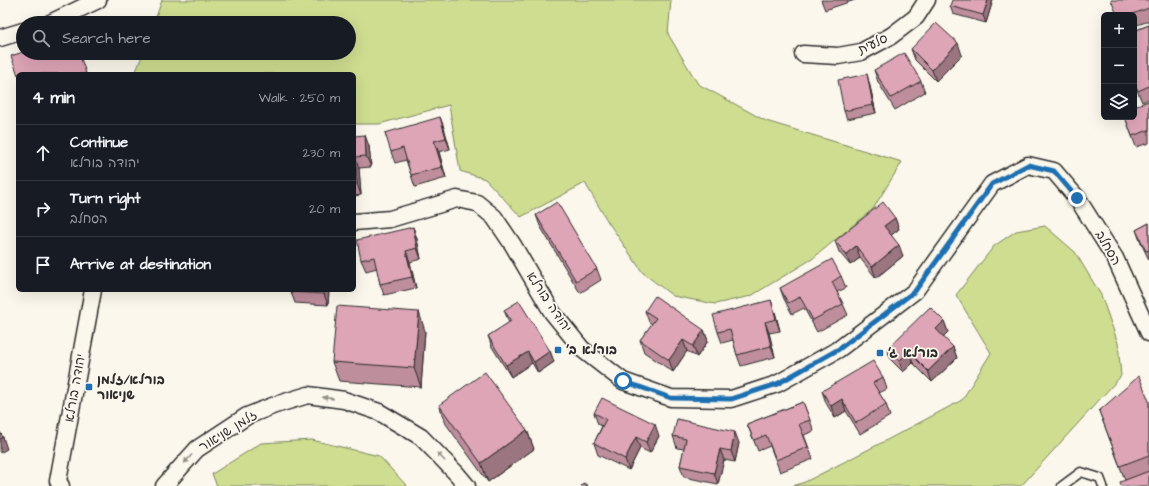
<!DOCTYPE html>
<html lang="en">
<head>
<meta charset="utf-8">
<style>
  :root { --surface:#171b24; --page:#20242c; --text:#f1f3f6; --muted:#9ea1a6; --line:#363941 }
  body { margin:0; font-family:"Architects Daughter","Playpen Sans Hebrew",sans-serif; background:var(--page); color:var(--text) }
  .controls { position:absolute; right:12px; top:12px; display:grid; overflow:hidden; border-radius:6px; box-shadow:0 4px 16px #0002 }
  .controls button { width:36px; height:36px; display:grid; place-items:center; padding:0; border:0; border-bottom:1px solid var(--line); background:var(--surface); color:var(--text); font:20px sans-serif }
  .stop { position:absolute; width:12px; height:12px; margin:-9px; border:3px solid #1f6fb2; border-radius:50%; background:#fff }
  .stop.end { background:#1f6fb2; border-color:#fff; box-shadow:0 1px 4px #0008 }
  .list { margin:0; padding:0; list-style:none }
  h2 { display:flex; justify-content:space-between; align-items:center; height:52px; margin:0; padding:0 16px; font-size:17px }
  h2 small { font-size:13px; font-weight:400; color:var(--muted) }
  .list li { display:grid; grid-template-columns:26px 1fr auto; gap:12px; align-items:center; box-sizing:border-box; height:56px; padding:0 16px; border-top:1px solid var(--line) }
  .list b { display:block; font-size:15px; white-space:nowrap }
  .list p { margin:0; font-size:13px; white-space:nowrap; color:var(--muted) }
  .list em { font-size:13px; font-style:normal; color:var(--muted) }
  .icon { flex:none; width:22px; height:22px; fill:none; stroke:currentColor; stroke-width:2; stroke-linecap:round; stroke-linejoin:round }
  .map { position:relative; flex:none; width:1149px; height:486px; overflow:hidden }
  .search { position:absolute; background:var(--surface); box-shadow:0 4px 16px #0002; left:16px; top:16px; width:340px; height:44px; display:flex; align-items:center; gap:10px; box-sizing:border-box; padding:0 14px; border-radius:22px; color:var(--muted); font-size:15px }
  .panel { position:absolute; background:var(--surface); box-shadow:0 4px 16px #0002; left:16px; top:72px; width:340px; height:220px; border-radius:6px }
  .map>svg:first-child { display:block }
</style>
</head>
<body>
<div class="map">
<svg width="1149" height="486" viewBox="0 0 1149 486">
  <rect width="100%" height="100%" fill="#fbf7ec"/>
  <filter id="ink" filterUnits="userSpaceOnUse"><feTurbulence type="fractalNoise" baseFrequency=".025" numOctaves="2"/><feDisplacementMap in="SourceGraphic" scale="8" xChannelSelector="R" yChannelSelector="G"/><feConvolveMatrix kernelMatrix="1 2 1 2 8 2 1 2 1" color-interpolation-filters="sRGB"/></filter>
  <g filter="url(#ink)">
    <path fill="#cedd90" stroke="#7c845e" d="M162 0H671L668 34 698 84 766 121 902 162 873 209 812 259 751 296 715 304 673 296 643 273 608 222 585 183 521 217 485 179 460 171 449 105 379 124H354V74H132L137 69 143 53H349V23H154Z
      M1045 226 1075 252 1101 295 1118 343 1121 376 1021 486H793L805 482 885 441 962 400 991 353 956 295 994 246 1016 231Z
      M312 440 379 456 407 486H217L212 474 261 443Z"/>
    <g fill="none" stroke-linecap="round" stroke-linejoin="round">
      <g stroke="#2b2b2b" stroke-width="11">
        <path id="service" d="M1062 486 1081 472 1100 478 1103 486"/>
      </g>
      <g stroke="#2b2b2b" stroke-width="19">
        <path id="minor" d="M50 23 98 0
          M0 38 23 31
          M803 54 838 56 861 52 891 36 916 17 927 0
          M354 222 390 219 457 199 477 203 494 217 513 245 552 312 582 349 623 381 671 398 731 399 777 384 839 349 915 291 992 184 1028 165 1054 171 1077 198 1115 258 1149 333
          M61 486 58 481 93 290
          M164 486 197 449 247 416 275 405 308 395 344 400 379 412 421 437 457 474 467 486"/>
      </g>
      <use href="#service" stroke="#fbf7ec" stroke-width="8"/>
      <use href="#minor" stroke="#fbf7ec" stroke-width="16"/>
    </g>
    <path fill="#bf8e9d" stroke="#2b2b2b" d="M821 0H855L825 10Z
      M993 0 986 23 953 14 950 6Z
      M1149 0V21L1134 26V15H1117Z
      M1149 25V99L1142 102 1134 83V31Z
      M911 49 962 55 936 81 915 60Z
      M874 70 921 81 925 92 895 110 878 82Z
      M869 82 876 113 847 119 844 111Z
      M1149 101V143L1136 147 1125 117Z
      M440 117 444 128 450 149 439 152 446 178 415 187 406 160 395 163 391 152Z
      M354 136 369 146 371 167 359 168 361 195 354 196Z
      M536 215 597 269 601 280 580 293 540 226Z
      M895 218 899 229 891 235 903 256 876 278 860 258 850 265 839 252 835 241Z
      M1149 223V260L1140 241 1136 230Z
      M413 227 417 239 421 259 410 262 416 288 384 295 380 284 377 268 366 271 361 260Z
      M841 276 846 288 837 292 843 304 848 315 817 332 804 308 792 314 784 299 780 288Z
      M292 290H329L328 305 295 303 291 292Z
      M504 310 550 351 554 362 538 373 532 363 511 377 492 347 488 336 509 323Z
      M645 311 704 330 708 341 697 357 687 351 673 372 644 352 640 340 652 324 649 322Z
      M775 312 780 331 769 333 775 357 741 366 737 355 733 340 722 343 718 332Z
      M944 321 948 332 943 337 953 347 957 358 932 382 913 363 903 372 891 360 887 349Z
      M425 331 421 387 339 381 332 362Z
      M883 377 887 389 879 393 886 404 890 416 860 434 846 411 835 418 826 403 822 391Z
      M1149 401V486L1125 480 1099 411Z
      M803 402 814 431 804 435 813 459 780 472 770 446 758 451 747 424Z
      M439 405 527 430 534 449 488 482 446 424Z
      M594 413 659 436 650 453 640 448 629 470 598 455 594 443 602 426 598 424Z
      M673 436 739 443 735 462 724 460 718 484 684 477 680 466 684 449 677 448Z"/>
    <path fill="#9b7480" stroke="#2b2b2b" d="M988 0H993L986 23 983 15Z
      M958 43 962 55 936 81 932 70Z
      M867 74 869 82 876 113 873 105Z
      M440 117 444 128 450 149 446 138Z
      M365 135 369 146 371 167 366 156Z
      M434 141 439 152 446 178 442 167Z
      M355 157 359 168 361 195 357 184Z
      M895 218 899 229 888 238 884 226Z
      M413 227 417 239 421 259 417 248Z
      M899 245 903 256 876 278 872 267Z
      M856 246 860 258 850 265 846 254Z
      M406 251 410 262 416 288 412 277Z
      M324 290H329L328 305 324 294Z
      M771 300 775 312 780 331 776 319Z
      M419 312 425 331 421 387 414 368Z
      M944 321 948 332 940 340 936 329Z
      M765 322 769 333 775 357 771 346Z
      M704 330 708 341 697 357 693 346Z
      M683 340 687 351 673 372 669 360Z
      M953 347 957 358 932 382 928 371Z
      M550 351 554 362 538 373 534 362Z
      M528 352 532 363 511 377 506 365Z
      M909 352 913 363 903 372 899 361Z
      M842 399 846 411 835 418 831 406Z
      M655 424 659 436 650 453 646 442Z
      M527 430 534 449 488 482 481 463Z
      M735 432 739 443 735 462 731 451Z
      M3 437 7 449 0 453V439Z
      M636 437 640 448 629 470 625 459Z
      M720 449 724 460 718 484 714 473Z"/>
    <path fill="#dea5b7" stroke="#2b2b2b" d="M952 0H988L983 15 950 6Z
      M1111 0H1149V8L1130 15H1117Z
      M936 23 958 43 932 70 911 49Z
      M1149 25V86L1138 91 1134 82V31Z
      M23 52V53H79L86 73 83 74H18V75L11 56Z
      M904 53 921 81 891 98 874 70Z
      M867 74 873 105 844 111 838 80Z
      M1149 101V130L1132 136 1125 117H1134V106Z
      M440 117 446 138 434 141 442 167 411 175 403 148 391 152 385 133Z
      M365 135 366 156 355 157 357 184H354V136Z
      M557 202 597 269 576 281 536 215Z
      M883 202 895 218 884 226 899 245 872 267 856 246 846 254 835 241Z
      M1149 223V250L1146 251 1136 230Z
      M413 227 417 248 406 251 412 277 380 284 374 257 361 260 357 240Z
      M832 259 841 276 832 282 843 304 813 320 800 297 788 303 780 288Z
      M292 290H324V294L291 292Z
      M655 296 704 330 693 346 683 340 669 360 640 340 656 318 645 311Z
      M771 300 776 319 765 322 771 346 737 355 730 329 718 332 713 315Z
      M519 301 550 351 534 362 528 352 506 365 488 336 511 321 504 310Z
      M337 306 419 312 414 368 332 362Z
      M930 307 944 321 936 329 953 347 928 371 909 352 899 361 887 349Z
      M873 361 883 377 873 383 886 404 856 423 842 399 831 406 822 391Z
      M485 372 527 430 481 463 439 405Z
      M1139 376 1149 401V455L1120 466 1099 411Z
      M602 398 655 424 646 442 636 437 625 459 594 443 606 419 594 413Z
      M803 402 810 420 799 424 808 447 776 460 766 435 754 440 747 424Z
      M677 419 735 432 731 451 720 449 714 473 680 466 686 439 673 436Z
      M0 432 3 437 0 439Z
      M1149 471V486H1121L1120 482Z
      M584 483 588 486H581Z"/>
    <defs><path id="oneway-solid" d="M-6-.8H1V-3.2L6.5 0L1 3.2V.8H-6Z"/></defs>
    <g fill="#93918c">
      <use href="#oneway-solid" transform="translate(328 398) rotate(-172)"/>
      <use href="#oneway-solid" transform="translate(441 457) rotate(-134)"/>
      <use href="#oneway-solid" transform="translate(188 459) rotate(132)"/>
    </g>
  </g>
  <g fill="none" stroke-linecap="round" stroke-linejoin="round" filter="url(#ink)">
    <path stroke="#1f6fb2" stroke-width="5" d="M623 381 671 398 731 399 777 384 839 349 915 291 992 184 1028 165 1054 171 1077 198"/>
  </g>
  <g fill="#1f6fb2" stroke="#fbf7ec" stroke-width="1.5">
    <rect x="554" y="346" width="8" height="8" rx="2"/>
    <rect x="876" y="349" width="8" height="8" rx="2"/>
    <rect x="85" y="383" width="8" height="8" rx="2"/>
  </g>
  <g text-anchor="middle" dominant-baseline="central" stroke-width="3.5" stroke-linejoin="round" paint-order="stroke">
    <g font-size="13" fill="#2b2b2b" stroke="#fbf7ec">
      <text transform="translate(873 44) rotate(-25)">סלעית</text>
      <text transform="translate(1108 248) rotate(60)">הסחלב</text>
      <text transform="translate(549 302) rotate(56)">יהודה בורלא</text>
      <text transform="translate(75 388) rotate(-80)">יהודה בורלא</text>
      <text transform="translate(228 431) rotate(-32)">זלמן שניאור</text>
    </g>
    <g font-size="13" font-weight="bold" fill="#2b2b2b" stroke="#fbf7ec" text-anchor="start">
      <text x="566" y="350">בורלא ב׳</text>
      <text x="888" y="353">בורלא ג׳</text>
      <text x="97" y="380">בורלא/זלמן<tspan x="97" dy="15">שניאור</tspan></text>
    </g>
  </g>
</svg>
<div class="controls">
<button>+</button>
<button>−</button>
<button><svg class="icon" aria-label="layers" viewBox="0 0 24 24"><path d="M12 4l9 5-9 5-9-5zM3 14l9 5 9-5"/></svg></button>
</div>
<div class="stop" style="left:623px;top:381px"></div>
<div class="stop end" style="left:1077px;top:198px"></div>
<div class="search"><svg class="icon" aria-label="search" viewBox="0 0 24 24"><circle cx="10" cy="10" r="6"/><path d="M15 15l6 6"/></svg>Search here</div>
<section class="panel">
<h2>4 min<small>Walk · 250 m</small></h2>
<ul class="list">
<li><svg class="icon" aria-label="ahead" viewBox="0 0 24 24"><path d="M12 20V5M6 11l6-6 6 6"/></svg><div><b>Continue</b><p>יהודה בורלא</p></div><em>230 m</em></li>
<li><svg class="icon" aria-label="right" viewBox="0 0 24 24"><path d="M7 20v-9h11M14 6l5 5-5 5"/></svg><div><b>Turn right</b><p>הסחלב</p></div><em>20 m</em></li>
<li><svg class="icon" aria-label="arrive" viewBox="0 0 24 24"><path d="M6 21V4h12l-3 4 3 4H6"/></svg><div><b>Arrive at destination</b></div></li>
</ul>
</section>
</div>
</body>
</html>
